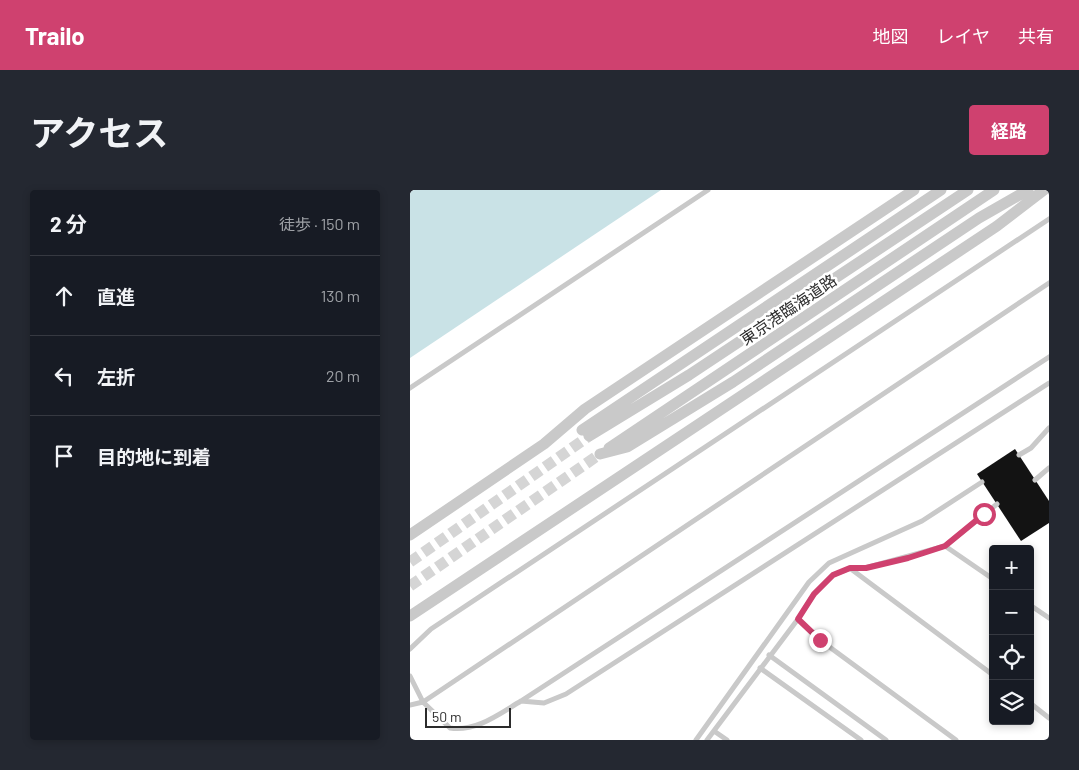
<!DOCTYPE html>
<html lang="ja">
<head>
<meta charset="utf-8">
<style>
  :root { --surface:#171b24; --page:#242831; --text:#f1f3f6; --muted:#9ea1a6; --line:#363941; --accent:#cf416f }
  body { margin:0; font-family:Barlow,"Noto Sans JP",sans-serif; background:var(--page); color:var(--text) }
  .controls { position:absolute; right:15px; bottom:15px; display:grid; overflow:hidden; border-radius:5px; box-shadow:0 2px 8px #0003 }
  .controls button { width:45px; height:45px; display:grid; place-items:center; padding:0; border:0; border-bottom:1px solid var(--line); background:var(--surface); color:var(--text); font:25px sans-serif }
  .scale { position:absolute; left:15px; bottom:12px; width:86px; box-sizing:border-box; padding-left:5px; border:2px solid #2c2c2c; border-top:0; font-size:14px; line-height:18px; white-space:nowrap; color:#2c2c2c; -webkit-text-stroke:4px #fff; paint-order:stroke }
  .stop { position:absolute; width:15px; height:15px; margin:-11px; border:4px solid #cf416f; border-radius:50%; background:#fff }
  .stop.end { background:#cf416f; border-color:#fff; box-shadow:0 1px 5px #0008 }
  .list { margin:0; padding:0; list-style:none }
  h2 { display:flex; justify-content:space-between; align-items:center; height:65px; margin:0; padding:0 20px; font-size:21px }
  h2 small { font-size:16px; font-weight:400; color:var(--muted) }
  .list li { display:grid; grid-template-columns:32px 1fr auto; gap:15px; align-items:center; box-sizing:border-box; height:80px; padding:0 20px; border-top:1px solid var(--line) }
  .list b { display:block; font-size:19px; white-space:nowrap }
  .list em { font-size:16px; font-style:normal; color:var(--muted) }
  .icon { flex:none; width:28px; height:28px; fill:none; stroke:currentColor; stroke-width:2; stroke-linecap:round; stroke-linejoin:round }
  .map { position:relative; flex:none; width:639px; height:550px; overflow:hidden; border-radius:5px }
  header { display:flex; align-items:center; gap:30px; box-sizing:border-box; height:70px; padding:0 25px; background:var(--accent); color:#fff }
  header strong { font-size:24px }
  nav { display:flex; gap:28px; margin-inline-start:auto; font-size:18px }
  .intro { display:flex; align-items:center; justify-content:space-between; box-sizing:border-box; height:120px; padding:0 30px }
  h1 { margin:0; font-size:35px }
  .button { padding:12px 22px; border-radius:5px; background:var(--accent); color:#fff; font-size:18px; font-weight:700 }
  main { display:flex; gap:30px; padding:0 30px }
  aside { flex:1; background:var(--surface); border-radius:5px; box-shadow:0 2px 8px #0003 }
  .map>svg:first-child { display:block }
</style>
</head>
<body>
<header>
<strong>Trailo</strong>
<nav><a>地図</a><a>レイヤ</a><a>共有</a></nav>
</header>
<div class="intro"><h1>アクセス</h1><a class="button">経路</a></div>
<main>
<aside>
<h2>2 分<small>徒歩 · 150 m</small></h2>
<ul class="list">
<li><svg class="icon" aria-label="ahead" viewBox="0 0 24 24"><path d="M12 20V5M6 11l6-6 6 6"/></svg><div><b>直進</b></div><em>130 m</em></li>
<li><svg class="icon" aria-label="left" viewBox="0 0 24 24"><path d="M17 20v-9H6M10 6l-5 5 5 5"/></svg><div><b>左折</b></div><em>20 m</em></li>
<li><svg class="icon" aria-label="arrive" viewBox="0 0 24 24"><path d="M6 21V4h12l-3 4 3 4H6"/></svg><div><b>目的地に到着</b></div></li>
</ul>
</aside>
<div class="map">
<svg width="639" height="550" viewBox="0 0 639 550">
  <rect width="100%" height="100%" fill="#fff"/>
  <path fill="#c9e2e6" d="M0 0H251L0 168Z"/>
  <path fill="#131313" d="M605 259 639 311V333L611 351 567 284Z"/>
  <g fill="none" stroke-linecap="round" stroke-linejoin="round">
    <path stroke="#d5d5d5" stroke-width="11" stroke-dasharray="11 5.5" stroke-linecap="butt" d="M0 372 179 246
      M0 396 190 264"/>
    <path stroke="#c9c9c9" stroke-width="5" d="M0 198 298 0
      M609 265 621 258 639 238
      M625 290 639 278
      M535 356 583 389
      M441 379 583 485
      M620 415 639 428
      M0 459 21 439 639 29
      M359 465 476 550
      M350 478 451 550
      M0 486 13 512 40 538C66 542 89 524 111 511L639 167
      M111 511 134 513 156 504 639 193
      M620 513 639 528
      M0 515 13 512 28 502 639 93
      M304 541 317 550
      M286 550 399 392 419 373 512 331 572 292
      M297 550 388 429
      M546 550 410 450 388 429 404 404 423 385 441 378H455L535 356 587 314"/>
    <path stroke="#c9c9c9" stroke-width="11" d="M172 240 531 0
      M179 246 279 185 558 0
      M199 258 584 0
      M190 264 217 257 323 192 569 28 618 0
      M0 345 134 254 175 219 504 0
      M0 426 587 36 634 0"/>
  </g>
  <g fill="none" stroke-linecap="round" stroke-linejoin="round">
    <path stroke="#cf416f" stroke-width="6" d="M410 450 388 429 404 404 423 385 440 378H456L498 368 535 356 574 324"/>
  </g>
  <g text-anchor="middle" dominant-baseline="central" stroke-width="5" stroke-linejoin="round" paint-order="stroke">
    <g font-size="16" fill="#2c2c2c" stroke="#fff">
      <text transform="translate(378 119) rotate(-34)">東京港臨海道路</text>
    </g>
  </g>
</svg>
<div class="controls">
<button>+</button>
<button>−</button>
<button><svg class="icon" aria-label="locate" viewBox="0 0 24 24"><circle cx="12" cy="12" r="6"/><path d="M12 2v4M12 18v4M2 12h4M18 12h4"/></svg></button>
<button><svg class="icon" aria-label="layers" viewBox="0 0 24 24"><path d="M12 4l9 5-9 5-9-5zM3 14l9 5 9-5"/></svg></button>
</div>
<div class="scale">50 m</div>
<div class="stop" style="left:574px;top:324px"></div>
<div class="stop end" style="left:410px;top:450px"></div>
</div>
</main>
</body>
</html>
